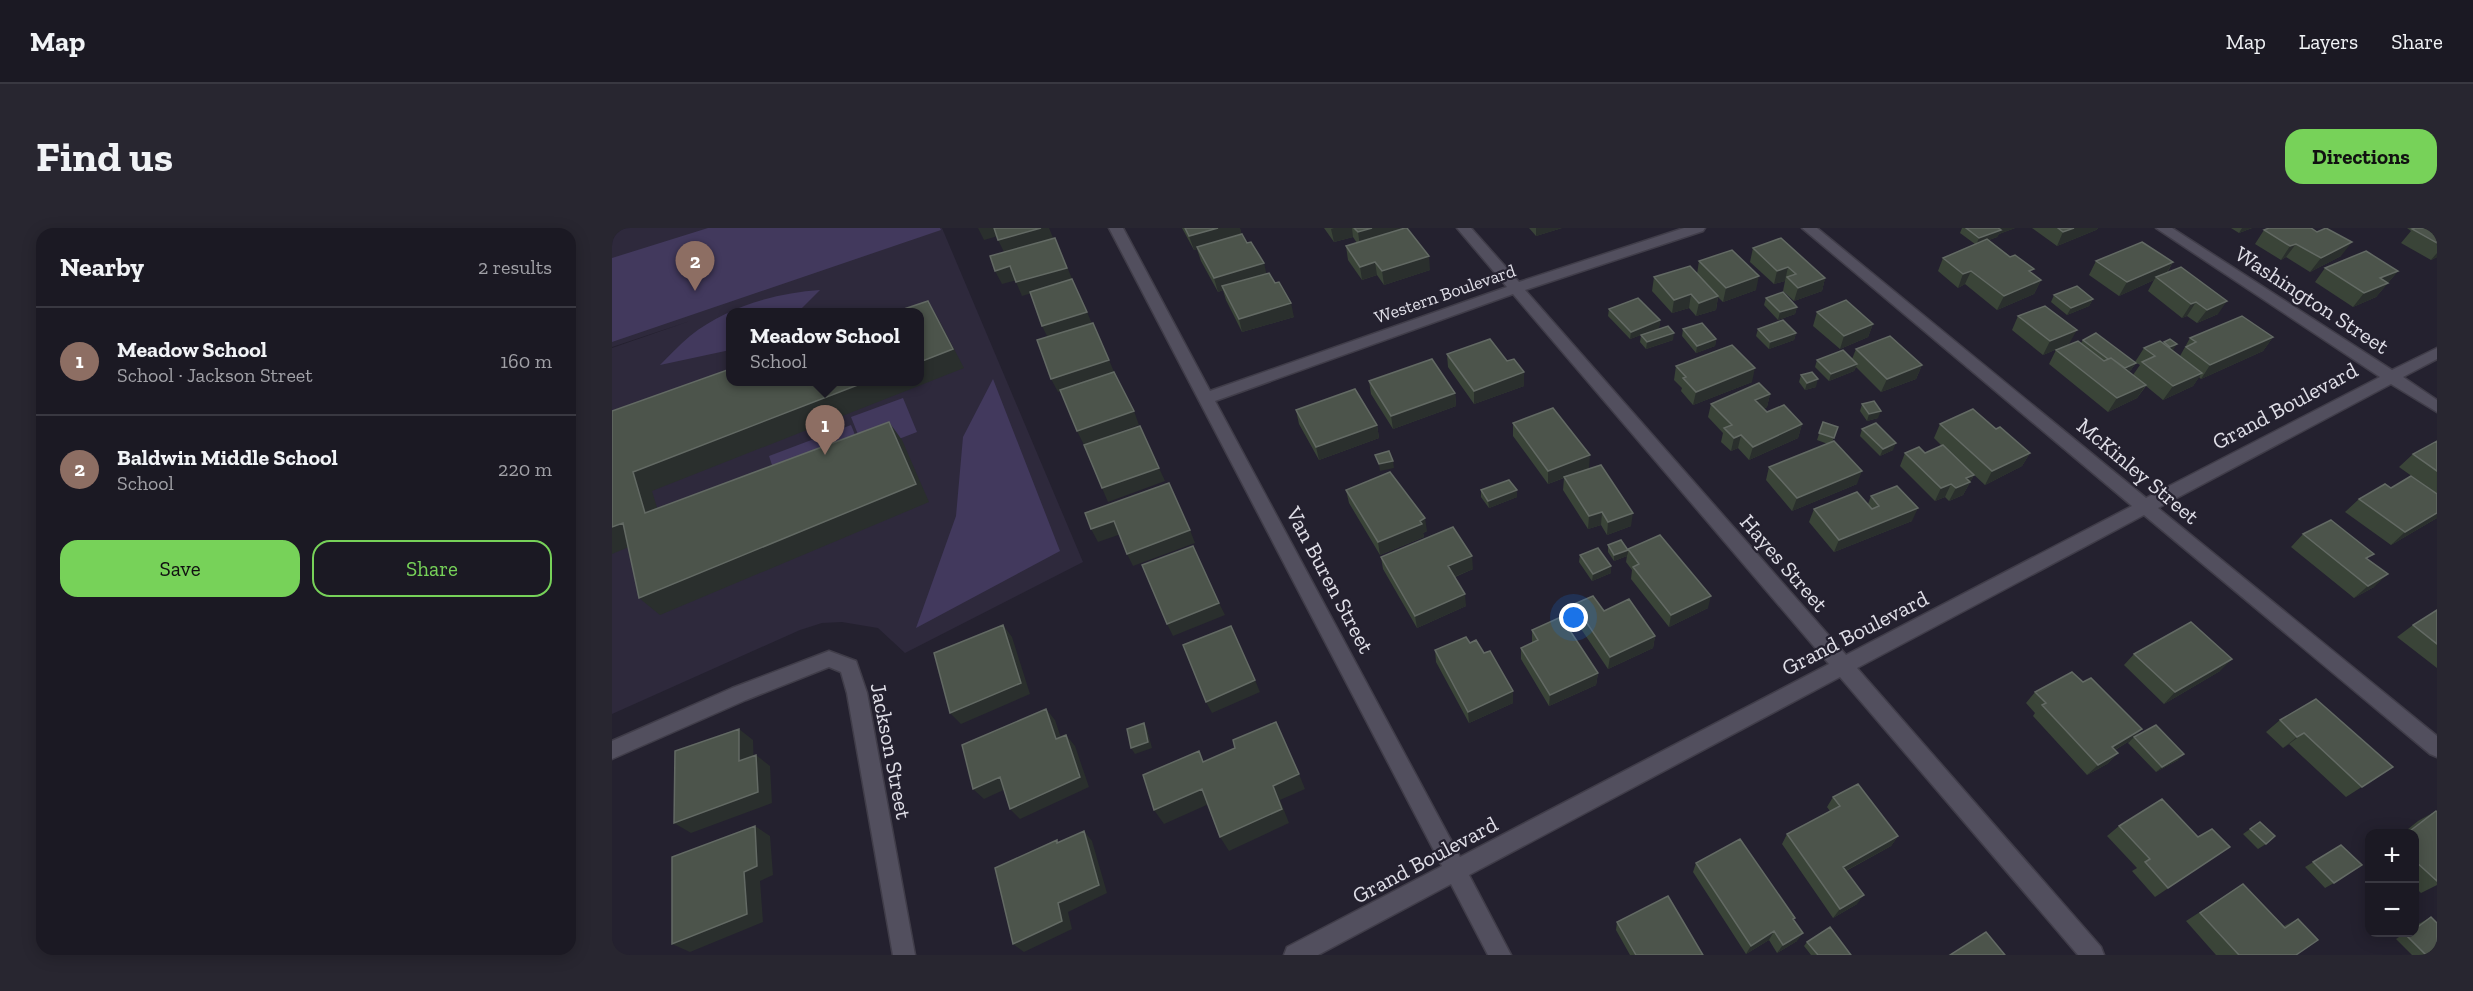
<!DOCTYPE html>
<html lang="en">
<head>
<meta charset="utf-8">
<style>
  :root { --surface:#1b1923; --page:#282630; --text:#f1f3f6; --muted:#a0a0a6; --line:#393841; --accent:#77d259 }
  body { margin:0; font-family:"Zilla Slab",serif; background:var(--page); color:var(--text) }
  .controls { position:absolute; right:18px; bottom:18px; display:grid; overflow:hidden; border-radius:12px; box-shadow:0 3px 15px #0003 }
  .controls button { width:54px; height:54px; display:grid; place-items:center; padding:0; border:0; border-bottom:2px solid var(--line); background:var(--surface); color:var(--text); font:30px sans-serif }
  .you { position:absolute; left:962px; top:390px; width:21px; height:21px; margin:-15px; border:4px solid #fff; border-radius:50%; background:#1a73e8; box-shadow:0 0 0 9px #1a73e833 }
  .badge { display:grid; place-items:center; width:39px; height:39px; border-radius:50%; background:var(--accent); color:#fff; font-size:20px; font-weight:700 }
  .pin { position:absolute; translate:-50% -50px; filter:drop-shadow(0 2px 3px #0008) }
  .pin::after { content:''; position:absolute; top:32px; width:21px; height:18px; background:inherit; clip-path:polygon(0 0,100% 0,50% 100%) }
  .popup { position:absolute; left:114px; top:80px; width:198px; height:78px; box-sizing:border-box; display:grid; place-content:center; border-radius:12px; background:var(--surface); filter:drop-shadow(0 2px 4px #0005); font-size:20px; white-space:nowrap; color:var(--muted) }
  .popup b { font-size:22px; color:var(--text) }
  .popup::after { content:''; position:absolute; left:50%; top:100%; margin-left:-12px; border:12px solid transparent; border-top-color:var(--surface) }
  .list { margin:0; padding:0; list-style:none }
  h2 { display:flex; justify-content:space-between; align-items:center; height:78px; margin:0; padding:0 24px; font-size:26px }
  h2 small { font-size:20px; font-weight:400; color:var(--muted) }
  .list li { display:grid; grid-template-columns:39px 1fr auto; gap:18px; align-items:center; box-sizing:border-box; height:108px; padding:0 24px; border-top:2px solid var(--line) }
  .list b { display:block; font-size:22px; white-space:nowrap }
  .list p { margin:0; font-size:20px; white-space:nowrap; color:var(--muted) }
  .list em { font-size:20px; font-style:normal; color:var(--muted) }
  .actions { display:flex; gap:12px; padding:18px 24px }
  .actions a { flex:1; padding:14px 0; border:2px solid var(--accent); border-radius:18px; text-align:center; font-size:21px; color:var(--accent) }
  .actions .main { background:var(--accent); color:#111 }
  .map { position:relative; flex:none; width:1825px; height:727px; overflow:hidden; border-radius:18px }
  header { display:flex; align-items:center; gap:36px; box-sizing:border-box; height:84px; padding:0 30px; background:var(--surface); border-bottom:2px solid var(--line) }
  header strong { font-size:28px }
  nav { display:flex; gap:33px; margin-inline-start:auto; font-size:21px }
  .intro { display:flex; align-items:center; justify-content:space-between; box-sizing:border-box; height:144px; padding:0 36px }
  h1 { margin:0; font-size:42px }
  .button { padding:15px 27px; border-radius:18px; background:var(--accent); color:#111; font-size:21px; font-weight:700 }
  main { display:flex; gap:36px; padding:0 36px }
  aside { flex:1; background:var(--surface); border-radius:18px; box-shadow:0 3px 15px #0003 }
  .map>svg:first-child { display:block }
</style>
</head>
<body>
<header>
<strong>Map</strong>
<nav><a>Map</a><a>Layers</a><a>Share</a></nav>
</header>
<div class="intro"><h1>Find us</h1><a class="button">Directions</a></div>
<main>
<aside>
<h2>Nearby<small>2 results</small></h2>
<ul class="list">
<li><span class="badge" style="background:#8d6e63">1</span><div><b>Meadow School</b><p>School · Jackson Street</p></div><em>160 m</em></li>
<li><span class="badge" style="background:#8d6e63">2</span><div><b>Baldwin Middle School</b><p>School</p></div><em>220 m</em></li>
</ul>
<div class="actions"><a class="main">Save</a><a>Share</a></div>
</aside>
<div class="map">
<svg width="1825" height="727" viewBox="0 0 1825 727">
  <rect width="100%" height="100%" fill="#24212f"/>
  <path fill="#2e293c" fill-rule="evenodd" d="M0 0H330L471 334 293 425 266 400 230 394 210 395 188 402 0 486V120L78 93 0 119ZM118 85H308V154H118Z"/>
  <path fill="#42395d" d="M96 0H328L329 2 0 114V30Z
    M208 62 186 84 118 85V122L48 137C58 127 67 117 78 108 114 79 163 65 208 62Z
    M381 151 448 323 304 400 344 288 351 209Z
    M291 170 305 204 253 224 239 189Z
    M239 197 248 219 165 252 157 228Z"/>
  <g fill="none" stroke-linecap="round" stroke-linejoin="round">
    <g stroke="#403d49" stroke-width="3">
      <path id="minor" d="M497 0H511L598 163 895 59 845 0H859L907 54 1072 0H1093L1091 3 913 62 1234 427 1520 278 1190 0H1205L1534 270 1768 149 1544 0H1560L1780 142 1825 120V131L1791 149 1825 172V184L1779 156 1546 280 1825 508V529L1818 526 1532 287 1245 440 1489 719 1492 727H1466L1228 449 857 647 899 727H876L839 656 706 727H672L675 719 830 638ZM901 66 1217 436 848 629 603 173Z
        M217 423 244 433 255 465 303 727H281L235 465 229 444 217 439 134 472 0 531V513L120 460Z"/>
    </g>
    <use href="#minor" fill="#524f5e" fill-rule="evenodd"/>
  </g>
  <path fill="#3a4438" d="M570 0H628L629 6 682 89 630 104 614 72 611 62 606 64 589 33 585 21 582 22Z
    M712 0H790L818 42 772 57 765 47 750 52 736 32 734 18 745 15 741 9 722 14Z
    M917 0H950L924 8Z
    M1350 0H1403L1387 6 1385 9 1377 12 1429 52 1422 66 1385 82 1353 56 1346 60 1326 43 1331 30 1363 16 1348 5Z
    M1420 0H1486L1484 2 1445 18Z
    M1619 0H1640L1627 5Z
    M1795 0H1825V29L1819 32 1789 15 1799 3Z
    M1652 2 1729 28 1698 44 1674 29 1669 32 1643 16Z
    M1141 20 1213 50 1210 63 1182 73 1171 63 1173 53 1162 56 1138 34Z
    M1087 33 1144 62 1111 74 1106 69 1104 82 1084 88 1077 80 1060 85 1040 63 1042 49 1085 46Z
    M1484 33 1561 34 1555 45 1606 86 1585 95 1575 88 1570 90 1536 63 1542 52 1507 68 1477 47Z
    M1713 40 1786 43 1764 69 1741 79 1703 54Z
    M1442 67 1481 71 1477 78 1455 87 1439 74Z
    M1154 70 1185 79 1183 86 1166 92 1152 77Z
    M997 81 1048 92 1047 100 1018 111 996 88Z
    M1205 84 1261 96 1256 109 1228 121 1201 98Z
    M1406 88 1457 116 1431 127 1400 102Z
    M1071 101 1104 111 1103 118 1084 125 1070 108Z
    M1146 101 1184 105 1182 112 1157 121 1144 108Z
    M1029 107 1061 112 1034 121 1028 114Z
    M1661 109 1651 123 1589 151 1587 149 1581 158 1551 172 1534 158 1525 170 1496 184 1437 136 1444 122 1469 115 1471 112 1524 135 1519 142 1517 143 1521 147 1528 137 1523 134 1532 120 1551 115 1558 111 1561 123 1568 128 1578 110Z
    M1244 121 1310 137 1304 151 1269 164 1244 139 1242 143 1217 153 1203 139 1205 132 1240 131Z
    M835 126 895 133 912 144V158L862 176 836 139Z
    M1064 138 1140 154 1081 177 1069 163 1070 160 1062 152Z
    M1189 147 1204 159 1193 162 1187 154Z
    M757 153 843 165 844 178 781 201 759 166Z
    M1158 166 1155 179 1151 181 1155 184 1190 196 1186 210 1137 232 1126 220 1119 223 1109 214 1111 205 1096 189 1099 176Z
    M1250 176 1266 190 1255 193 1248 183Z
    M684 182 765 197 767 210 707 232 687 196Z
    M1211 194 1226 199 1220 214 1245 256 1180 283 1154 252 1157 239 1216 216 1205 212Z
    M901 195 977 240 962 246 1019 298 995 307 989 297 976 301 951 262 952 250 936 256 901 208Z
    M1328 196 1384 201 1418 225 1410 238 1373 257 1360 245 1362 247 1351 267 1337 273 1333 269 1323 273 1288 238 1293 225H1313L1330 218 1322 210Z
    M1250 201 1281 222 1268 228 1248 208Z
    M1825 213V266L1787 239 1801 226Z
    M1779 260 1825 266V290L1779 317 1733 284 1747 271Z
    M734 262 815 303 811 305 812 309 768 327 737 275Z
    M869 262H905V269L877 280 869 269Z
    M1259 268 1300 293 1222 324 1197 294 1202 281 1256 276Z
    M1691 306 1756 331 1762 359 1742 370 1679 319Z
    M996 317 1015 328 1002 333 996 324Z
    M1016 321 1096 380 1057 399 1019 351 1020 342 1014 334Z
    M968 327 999 338V345L980 353 967 334Z
    M769 329 861 341 843 349 854 378 805 400 771 341Z
    M962 376 992 383 1043 408 1041 420 996 441 961 389Z
    M1825 382V440L1785 409 1801 397Z
    M920 402 986 445 984 457 937 478 909 431V420L920 415Z
    M858 415 872 425 901 463V475L857 495 824 434 823 422Z
    M1522 426 1608 443 1552 476 1512 437Z
    M1471 454 1530 501 1519 512 1503 522 1506 525 1495 536 1475 547 1421 488 1423 485 1414 475 1423 464Z
    M1668 492 1781 539 1734 569 1677 516 1671 520 1654 504Z
    M1522 509 1566 532 1544 544 1516 515Z
    M1221 569 1286 608 1279 618 1234 643 1245 676 1221 690 1170 616 1175 606 1218 583 1215 579Z
    M1824 583 1825 584V657L1809 665 1803 659V606H1790L1806 593Z
    M1648 594 1654 616 1646 621 1631 606Z
    M1507 598 1586 609 1618 619 1543 669 1520 643 1525 640 1495 608Z
    M1729 617 1722 655 1713 660 1693 639Z
    M1758 630V636L1754 633Z
    M1084 635 1185 713 1165 725 1157 712 1134 726 1081 644Z
    M1631 656 1672 698 1686 691 1684 727H1604L1574 693Z
    M1819 689 1825 727H1800L1784 711 1793 705H1803V698L1810 694Z
    M1005 694 1091 727H1018L1004 702Z
    M1195 714 1239 727H1199L1192 718Z"/>
  <path fill="#2a2f2d" d="M366 0H382L386 8 372 12Z
    M429 0H437L442 12 393 26 386 12Z
    M606 0H628L630 8 582 22 577 8Z
    M722 0H740L741 9 722 14 719 1Z
    M760 0H790L791 5 748 18 746 4Z
    M924 0H950L924 8Z
    M1389 0H1403L1387 6 1385 9 1364 17 1367 10 1388 2Z
    M1462 0H1486L1484 2 1445 18 1451 4Z
    M1630 0H1640L1627 5Z
    M443 10 461 53 410 68 404 54Z
    M1740 14 1729 28 1698 44 1709 30Z
    M1684 16 1674 29 1669 32 1678 18Z
    M1825 25V29L1819 32Z
    M817 28 818 42 772 57 770 43Z
    M763 34 765 47 750 52 748 39Z
    M1561 34 1553 47 1544 49 1542 52 1507 68 1515 54Z
    M652 35 655 48 610 58 611 62 606 64 602 50Z
    M398 38 405 52 390 56 383 43Z
    M1176 39 1173 53 1162 56 1165 43Z
    M1359 43 1353 56 1346 60 1351 46Z
    M1786 43 1764 69 1741 79 1752 65 1768 50Z
    M1147 48 1144 62 1111 74 1114 60Z
    M1213 50 1210 63 1182 73 1186 60Z
    M1429 52 1422 66 1385 82 1392 68Z
    M1079 66 1077 80 1060 85 1062 72Z
    M1106 68 1104 82 1084 88 1087 75Z
    M1481 71 1477 78 1455 87 1459 80Z
    M316 73 327 92 352 140 40 263 52 303 33 285 21 244 256 153H308V134Z
    M1615 73 1606 86 1585 95 1595 82Z
    M1584 74 1575 88 1570 90 1579 76Z
    M679 75 682 89 630 104 627 91Z
    M1185 79 1183 86 1166 92 1168 84Z
    M475 84 481 98 437 112 430 98Z
    M1048 92 1047 100 1018 111 1019 104Z
    M481 95 503 146 446 164 439 151Z
    M1261 96 1256 109 1228 121 1232 108Z
    M1465 102 1457 116 1431 127 1438 113Z
    M1062 105 1061 112 1034 121 1035 114Z
    M1184 105 1182 112 1157 121 1158 114Z
    M1661 109 1651 123 1589 151 1598 137Z
    M1104 111 1103 118 1084 125 1085 118Z
    M1565 116 1560 124 1554 126 1558 119Z
    M1524 135 1519 142 1506 149 1510 142Z
    M1245 136 1242 143 1217 153 1219 146Z
    M1310 137 1304 151 1269 164 1275 151Z
    M1143 140 1140 154 1081 177 1084 164Z
    M912 144V158L862 176V163Z
    M1590 145 1581 158 1551 172 1561 158Z
    M1206 151 1204 159 1193 162 1195 155Z
    M1534 157 1525 170 1496 184 1505 170Z
    M843 165 844 178 781 201 779 188Z
    M1158 166 1155 179 1140 186 1143 172Z
    M522 183 527 197 472 217 465 203Z
    M1269 183 1266 190 1255 193 1257 186Z
    M277 194 290 212 317 274 48 387 27 370Z
    M1190 196 1186 210 1137 232 1141 219Z
    M765 197 767 210 707 232 704 219Z
    M1129 207 1126 220 1119 223 1122 210Z
    M1284 215 1281 222 1268 228 1271 221Z
    M1418 225 1410 238 1373 257 1380 243Z
    M978 227 977 240 936 256V243Z
    M781 233 782 240 768 243 767 236Z
    M547 240 553 253 496 274 490 260Z
    M1250 243 1245 256 1180 283 1185 270Z
    M1362 247 1351 267 1337 273 1344 260 1354 250Z
    M1339 256 1333 269 1323 273 1329 260Z
    M905 262V269L877 280 876 273Z
    M1306 280 1300 293 1222 324 1227 312Z
    M990 284 989 297 976 301 977 288Z
    M1021 285 1019 298 995 307 996 294Z
    M1825 285V290L1779 317 1793 304Z
    M813 290 815 303 811 305 812 309 768 327 766 314Z
    M502 293 509 306 486 314 479 301Z
    M11 295 31 313 0 326V299Z
    M578 302 583 315 521 338 515 326Z
    M1016 322 1015 328 1002 333V327Z
    M860 328 861 341 837 351 836 338Z
    M999 338V345L980 353 981 346Z
    M1776 346 1762 359 1742 370 1756 358Z
    M853 366 854 378 805 400 803 388Z
    M1099 368 1096 380 1057 399 1059 387Z
    M607 375 613 387 561 408 555 396Z
    M391 397 400 409 418 466 349 496 338 485Z
    M1043 408 1041 420 996 441 998 429Z
    M1620 431 1608 443 1552 476 1563 464Z
    M986 445 984 457 937 478 938 467Z
    M643 452 648 464 600 485 594 474Z
    M901 463V475L857 495 856 484Z
    M434 481 443 492 453 522 444 511Z
    M532 495 535 501 540 520 523 526 519 520Z
    M127 501 141 512 142 544 127 533Z
    M1530 501 1519 512 1489 530 1500 519Z
    M1692 505 1677 516 1671 520 1685 509Z
    M454 507 463 518 477 559 408 591 398 581Z
    M1506 525 1495 536 1475 547 1486 537Z
    M1572 526 1566 532 1544 544 1550 539Z
    M144 527 158 538 160 575 79 605 62 595Z
    M687 546 693 561 668 572 677 595 617 623 608 609 661 558Z
    M388 549 398 559 372 571 361 561Z
    M590 561 599 575 552 596 542 582Z
    M143 598 158 608 161 647 148 653 151 694 78 724 60 716 132 644Z
    M472 603 480 613 495 665 456 684 460 701 412 724 401 716 446 675Z
    M1286 608 1279 618 1224 648 1231 639Z
    M1252 667 1245 676 1221 690 1228 681Z
    M1162 703 1157 712 1134 726 1139 718Z
    M1191 705 1185 713 1165 725 1171 717Z"/>
  <path fill="#4c544b" stroke="#636a64" stroke-width="1.5" d="M382 0H429L386 12Z
    M573 0H606L577 8Z
    M742 0H760L746 4Z
    M793 0H795L817 28 770 43 763 34 748 39 734 18Z
    M1354 0H1386L1389 2 1367 10Z
    M1446 0H1462L1451 4Z
    M1657 0H1699L1705 4 1714 0 1740 14 1709 30 1684 16 1678 18 1652 2Z
    M1803 0H1825V15L1800 1Z
    M630 6 635 15 639 14 652 35 602 50 585 19Z
    M443 10 455 40 404 54 398 38 383 43 378 28Z
    M1169 10 1213 50 1186 60 1175 49 1184 46 1176 39 1165 43 1141 20Z
    M1375 11 1398 29 1403 27 1422 41 1417 43 1429 52 1392 68 1359 43 1351 46 1331 30Z
    M1530 14 1561 34 1515 54 1484 33Z
    M1120 22 1147 48 1114 60 1087 33Z
    M1754 23 1786 43 1768 50 1776 55 1752 65 1713 40Z
    M1078 38 1106 68 1087 75 1079 66 1062 72 1042 49Z
    M1569 39 1615 73 1595 82 1584 74 1579 76 1544 49Z
    M657 45 663 55 667 54 679 75 627 91 610 58Z
    M460 51 475 84 430 98 418 64Z
    M1465 58 1481 71 1459 80 1442 67Z
    M1171 64 1185 79 1168 84 1154 70Z
    M1026 70 1048 92 1019 104 997 81Z
    M1234 72 1261 96 1232 108 1205 84Z
    M316 73 341 121 308 134V84H283Z
    M1433 78 1465 102 1438 113 1406 88Z
    M1630 88 1661 109 1598 137 1574 119 1584 114 1578 110Z
    M1171 92 1184 105 1158 114 1146 101Z
    M481 95 497 132 439 151 425 112Z
    M1090 95 1104 111 1085 118 1071 101Z
    M1056 98 1062 105 1035 114 1029 107Z
    M1484 105 1524 135 1513 140 1499 130 1496 131 1471 112Z
    M1278 108 1310 137 1275 151 1244 121Z
    M878 111 895 133 902 131 912 144 862 163 835 126Z
    M1558 111 1565 116 1558 119 1552 114Z
    M1466 113 1492 133 1499 130 1534 157 1505 170 1444 122Z
    M1548 113 1590 145 1561 158 1530 134 1543 128 1532 120Z
    M1120 117 1143 140 1084 164 1071 150 1074 149 1064 138Z
    M1231 122 1245 136 1219 146 1205 132Z
    M820 131 843 165 779 188 757 153Z
    M118 141V153H256L21 244 33 285 277 194 304 256 27 370 11 295 0 299V183Z
    M502 144 522 183 465 203 448 162Z
    M1200 144 1206 151 1195 155 1189 147Z
    M1147 155 1158 166 1143 172 1155 184 1172 177 1190 196 1141 219 1129 207 1122 210 1112 200 1120 197 1099 176Z
    M743 161 765 197 704 219 684 182Z
    M1262 173 1269 183 1257 186 1250 176Z
    M941 180 978 227 936 243 901 195Z
    M1361 181 1384 201 1388 199 1418 225 1380 243 1328 196Z
    M1211 194 1226 199 1222 210 1207 205Z
    M1264 195 1284 215 1271 221 1250 201Z
    M528 198 547 240 490 260 472 217Z
    M1222 213 1250 243 1185 270 1157 239Z
    M1825 213V243L1801 226Z
    M1331 217 1362 247 1354 250 1358 254 1344 260 1339 256 1329 260 1293 225 1307 219 1313 225Z
    M777 223 781 233 767 236 763 227Z
    M989 237 1021 285 996 294 990 284 977 288 952 249Z
    M778 244 813 290 808 293 810 296 766 314 734 262Z
    M1799 248 1825 266V285L1793 304 1747 271 1773 256 1779 260Z
    M897 252 905 262 876 273 869 262Z
    M557 255 578 302 515 326 502 293 479 301 473 285Z
    M1285 258 1306 280 1227 312 1202 281 1245 264 1260 281 1267 278 1259 268Z
    M1719 292 1762 326 1754 330 1776 346 1756 358 1691 306Z
    M841 299 860 328 836 338 853 366 803 388 769 329Z
    M1048 307 1099 368 1059 387 1021 339 1027 336 1016 321Z
    M1009 312 1016 322 1002 327 996 317Z
    M581 318 607 375 555 396 530 337Z
    M986 320 999 338 981 346 968 327Z
    M981 368 992 383 1017 371 1043 408 998 429 962 376Z
    M1825 382V416L1801 397Z
    M949 389 986 445 938 467 909 420 926 412 920 402Z
    M1579 394 1620 431 1563 464 1522 426Z
    M391 397 409 455 338 485 322 425Z
    M619 398 643 452 594 474 571 417Z
    M854 409 858 415 864 412 872 425 878 423 901 463 856 484 823 422Z
    M1460 444 1471 454 1479 450 1530 501 1500 519 1506 525 1486 537 1430 477 1434 475 1423 464Z
    M1704 471 1781 539 1750 559 1692 505 1685 509 1668 492Z
    M434 481 444 511 454 507 468 549 398 581 388 549 361 561 350 517Z
    M664 494 687 546 661 558 670 581 608 609 590 561 542 582 531 547 587 523 591 534 623 520 621 512Z
    M532 495 536 514 519 520 515 501Z
    M1544 497 1572 526 1550 539 1522 509Z
    M127 501V533L144 527 146 564 62 595 63 523Z
    M1246 556 1286 608 1231 639 1252 667 1228 681 1175 606 1228 578 1221 569Z
    M1550 571 1586 609 1600 601 1618 619 1556 660 1533 634 1538 631 1507 598Z
    M1824 583 1825 584V653L1803 633V606H1794Z
    M1648 594 1663 608 1654 616 1638 601Z
    M143 598 145 638 132 644 135 686 60 716V629Z
    M472 603 487 657 446 675 450 693 401 716 383 640 445 612V615Z
    M1128 611 1183 690 1181 691 1191 705 1171 717 1162 703 1139 718 1084 635Z
    M1729 617 1750 637 1722 655 1701 634Z
    M1631 656 1673 700 1686 691 1706 712 1684 727H1627L1588 685Z
    M1056 668 1091 727H1024L1005 694Z
    M1819 689 1825 695V727H1814L1794 707 1797 705H1803V701Z
    M1218 699 1239 727H1206L1195 714Z
    M1374 704 1393 727H1338Z"/>
  <g text-anchor="middle" dominant-baseline="central" stroke-width="4.5" stroke-linejoin="round" paint-order="stroke">
    <g font-size="18" fill="#e0dfe8" stroke="#24212f">
      <text transform="translate(833 66) rotate(-19)">Western Boulevard</text>
    </g>
    <g font-size="22" fill="#e0dfe8" stroke="#24212f">
      <text transform="translate(1700 72) rotate(33)">Washington Street</text>
      <text transform="translate(1673 178) rotate(-28)">Grand Boulevard</text>
      <text transform="translate(1526 243) rotate(40)">McKinley Street</text>
      <text transform="translate(1172 335) rotate(49)">Hayes Street</text>
      <text transform="translate(718 352) rotate(62)">Van Buren Street</text>
      <text transform="translate(1243 405) rotate(-27)">Grand Boulevard</text>
      <text transform="translate(279 523) rotate(79)">Jackson Street</text>
      <text transform="translate(813 632) rotate(-28)">Grand Boulevard</text>
    </g>
  </g>
</svg>
<div class="controls">
<button>+</button>
<button>−</button>
</div>
<div class="you"></div>
<div class="pin badge" style="left:213px;top:227px;background:#8d6e63">1</div>
<div class="popup"><b>Meadow School</b>School</div>
<div class="pin badge" style="left:83px;top:63px;background:#8d6e63">2</div>
</div>
</main>
</body>
</html>
